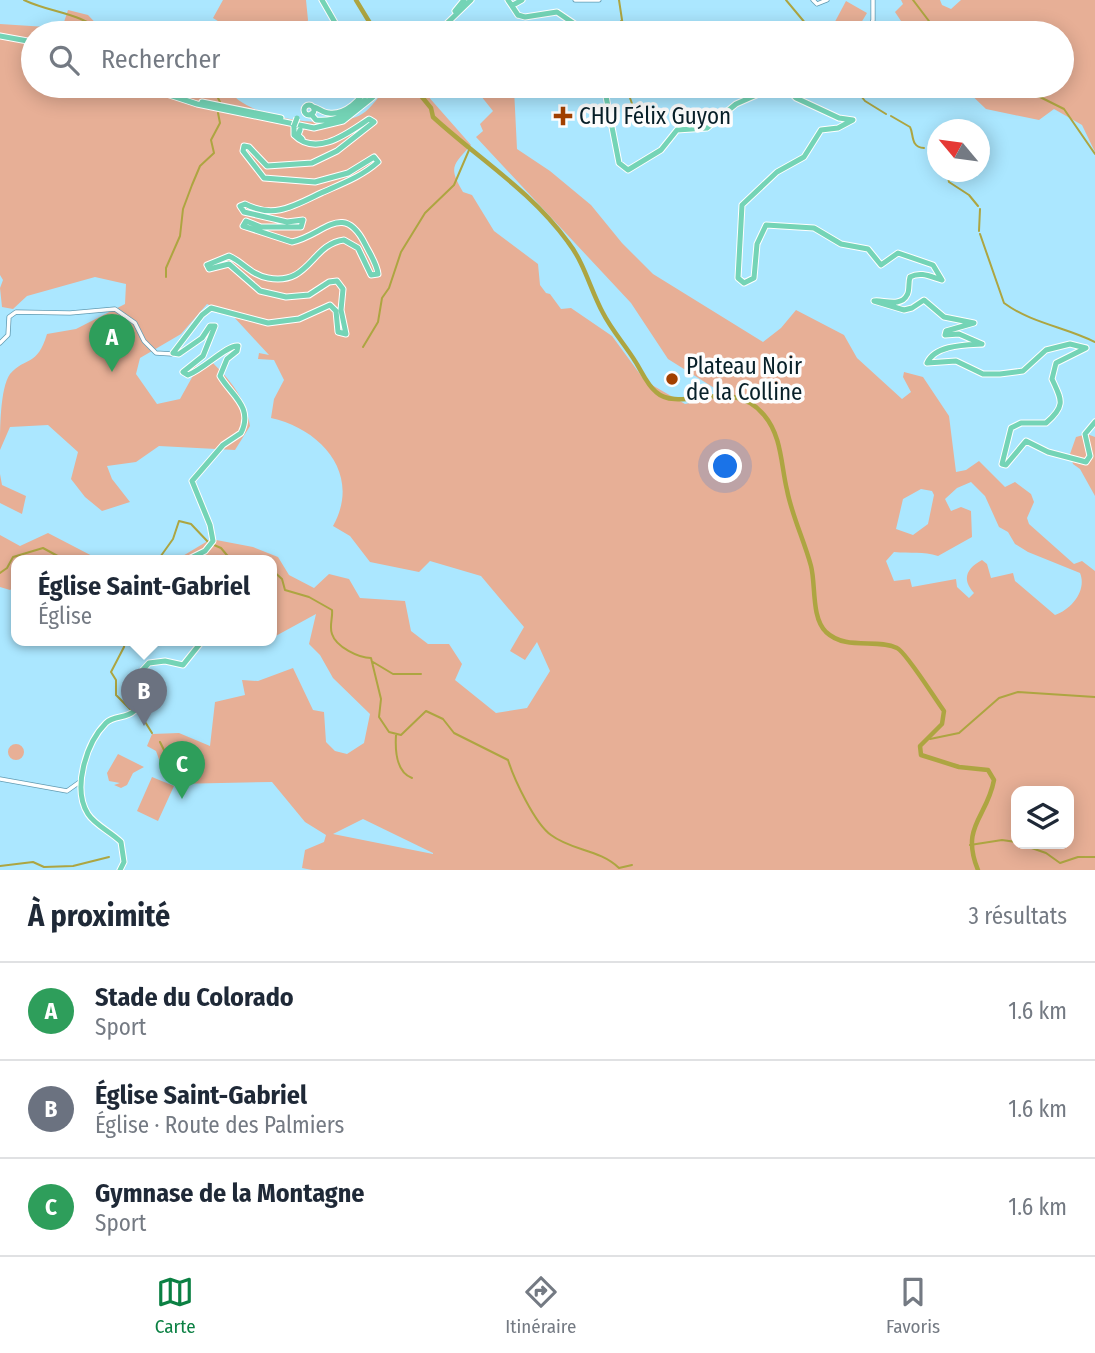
<!DOCTYPE html>
<html lang="fr">
<head>
<meta charset="utf-8">
<style>
  :root { --surface:#fff; --page:#f2f2f3; --text:#1f2937; --muted:#747a83; --line:#e0e1e3; --accent:#0b8043 }
  body { margin:0; font-family:"Fira Sans Condensed",sans-serif; background:var(--page); color:var(--text) }
  .controls { position:absolute; right:21px; bottom:21px; display:grid; overflow:hidden; border-radius:14px; box-shadow:0 4px 18px #0003 }
  .controls button { width:63px; height:63px; display:grid; place-items:center; padding:0; border:0; border-bottom:2px solid var(--line); background:var(--surface); color:var(--text); font:35px sans-serif }
  .compass { position:absolute; left:927px; top:119px; width:63px; height:63px; border-radius:50%; background:var(--surface); box-shadow:0 4px 18px #0003; rotate:299deg }
  .you { position:absolute; left:726px; top:467px; width:24px; height:24px; margin:-18px; border:5px solid #fff; border-radius:50%; background:#1a73e8; box-shadow:0 0 0 10px #1a73e833 }
  .badge { display:grid; place-items:center; width:46px; height:46px; border-radius:50%; background:var(--accent); color:#fff; font-size:23px; font-weight:700 }
  .pin { position:absolute; translate:-50% -58px; filter:drop-shadow(0 2px 4px #0008) }
  .pin::after { content:''; position:absolute; top:37px; width:24px; height:21px; background:inherit; clip-path:polygon(0 0,100% 0,50% 100%) }
  .popup { position:absolute; left:11px; top:555px; width:266px; height:91px; box-sizing:border-box; display:grid; place-content:center; border-radius:14px; background:var(--surface); filter:drop-shadow(0 2px 5px #0005); font-size:23px; white-space:nowrap; color:var(--muted) }
  .popup b { font-size:26px; color:var(--text) }
  .popup::after { content:''; position:absolute; left:50%; top:100%; margin-left:-14px; border:14px solid transparent; border-top-color:var(--surface) }
  .list { margin:0; padding:0; list-style:none }
  h2 { display:flex; justify-content:space-between; align-items:center; height:91px; margin:0; padding:0 28px; font-size:30px }
  h2 small { font-size:23px; font-weight:400; color:var(--muted) }
  .list li { display:grid; grid-template-columns:46px 1fr auto; gap:21px; align-items:center; box-sizing:border-box; height:98px; padding:0 28px; border-top:2px solid var(--line) }
  .list b { display:block; font-size:26px; white-space:nowrap }
  .list p { margin:0; font-size:23px; white-space:nowrap; color:var(--muted) }
  .list em { font-size:23px; font-style:normal; color:var(--muted) }
  .icon { flex:none; width:38px; height:38px; fill:none; stroke:currentColor; stroke-width:2; stroke-linecap:round; stroke-linejoin:round }
  .map { position:relative; flex:none; width:1095px; height:870px; overflow:hidden }
  .search { position:absolute; background:var(--surface); box-shadow:0 4px 18px #0003; left:21px; right:21px; top:21px; height:77px; display:flex; align-items:center; gap:18px; box-sizing:border-box; padding:0 24px; border-radius:38px; color:var(--muted); font-size:26px }
  .sheet { height:385px; background:var(--surface) }
  nav { display:flex; justify-content:space-around; align-items:center; box-sizing:border-box; height:98px; border-top:2px solid var(--line); background:var(--surface); font-size:19px; color:var(--muted) }
  nav a { display:grid; justify-items:center; gap:4px }
  nav .on { color:var(--accent) }
  .map>svg:first-child { display:block }
</style>
</head>
<body>
<div class="map">
<svg width="1095" height="870" viewBox="0 0 1095 870">
  <rect width="100%" height="100%" fill="#abe7ff"/>
  <path fill="#e7af96" fill-rule="evenodd" d="M223 0H306L308 20 304 33H237L213 18Z
    M901 0H940L942 5 951 9 961 0H1095V152L1082 125 1054 109 1039 120 986 109 962 86H1062V33H909L895 12 903 4Z
    M846 1 867 13 855 33H829Z
    M68 10 88 15 105 33H33V86H220L224 90 228 88C242 118 334 132 362 114 372 108 380 94 388 86L403 98 411 86H419L471 145C453 165 448 167 463 192L472 195 494 231 538 264 540 285 546 293 550 294 561 309 571 308 612 336 645 381 685 404 720 397 719 391 668 359 631 303 476 137 483 131 480 124 493 111 473 86H508L514 89 517 149 550 171 591 205 622 243 653 274 763 342 781 328 796 310 844 335 857 358 902 399 911 392 903 377 904 372 923 377 949 416 956 472 966 470 979 461 1005 487 1015 482 1031 494 1034 502 1027 518 1029 524 1074 564 1082 561 1095 571V870H312L302 868 305 850 324 842 326 835 305 822 272 782 174 784 165 776 156 751 147 746 152 734 179 733 210 746 215 702 245 695 242 680 258 681 293 668 313 710 324 712 326 742 335 751 347 754 364 743 370 714 333 678 320 655 309 644 316 614 272 638V560H176L211 539 253 547 278 557 289 575 314 588 329 574 349 579 360 598 405 601 411 631 428 644H449L462 664 455 680 496 713 527 708 550 671 537 642 525 660 510 651 524 627 481 576 430 561 419 572 370 562 350 536 333 526C362 474 321 429 271 418L274 399 284 380 274 360 258 359 259 353 269 355 233 316 207 304 181 334 140 358 136 374 157 404 180 399 195 372H186L194 365 197 367 210 360C230 380 246 398 250 426L235 450 159 446 136 462 107 466 112 479 130 502 102 511 85 497 71 479 78 452 48 425 10 427 0 450C0 430 0 388 10 374 26 356 37 367 47 334L76 329 125 304 126 284 95 277 27 296 13 309 2 307 0 288 3 280 0 275V24L62 28ZM971 482 985 496 999 527 1008 532 1015 544 1028 552 1080 573C1087 590 1072 609 1055 615L1015 581 1013 573 991 578 987 564 982 560C967 568 961 579 974 593L969 598 957 587 956 579 912 587 910 579 894 581 886 561 894 552C911 554 923 551 938 556L972 537 971 511 961 507 951 511 945 499 957 488ZM921 489 932 491 934 495 928 524 913 535 896 529 903 499ZM1016 791H1069V844H1016ZM363 819 433 853V854L333 834Z
    M1087 434 1095 437V496L1080 469 1073 464 1070 454 1076 437Z
    M0 474 2 485 26 496 22 514 0 503Z
    M48 533 100 560H16V586L10 590 0 587V535L20 546Z
    M8 752a8 8 0 1 1 16 0a8 8 0 1 1-16 0Z
    M118 754 144 767 133 773 127 785 121 788 114 785 120 783 109 781 107 773Z
    M152 777 174 786 158 821 137 811Z"/>
  <g fill="none" stroke-linecap="round" stroke-linejoin="round">
    <path stroke="#ada541" stroke-width="2" d="M24 0C51 13 80 12 103 33
      M619 0 624 33
      M786 0 806 24 808 33
      M913 0 938 33
      M621 21 641 33
      M131 33H137
      M202 86 217 96 220 102
      M632 86 630 98 636 115
      M853 86 865 101 886 114
      M1018 86 1064 109 1095 154
      M891 116 910 127C914 134 910 147 924 148
      M931 149 937 159
      M947 172 949 182 969 195 978 206
      M979 231 980 209
      M980 234 1004 303C1031 323 1065 327 1095 342
      M166 277V268L180 236 183 209 192 185 200 166 214 153 211 140 220 123 218 113
      M363 347 378 322 382 298 389 288 401 252 425 213 454 185 469 150
      M214 545 221 548 231 560
      M158 560 173 539 179 521 191 524 209 543
      M272 570 282 579 285 590 309 597 332 610C333 617 329 627 332 634 336 647 359 658 371 658L381 699 379 717 389 732 401 735 426 711 443 719 454 733 508 760C514 779 535 824 551 835 572 851 599 849 619 868L632 865
      M0 573 7 568 13 557 43 548 65 560
      M125 640 124 647 111 672 116 680V695L131 710
      M373 662 393 674H421
      M142 717 152 733
      M396 735C395 751 396 772 412 778
      M930 739 959 733 999 698 1018 692 1095 697
      M160 742 166 754 180 759 192 769
      M1020 844 1046 853 1060 863 1078 857H1095
      M970 845 1002 840 1016 842
      M0 866 33 862 44 867 73 866 109 857"/>
    <path stroke="#ada541" stroke-width="4.5" d="M356 0 376 33
      M413 86 431 108 433 117C480 160 530 190 568 242 585 264 590 289 603 313 611 329 625 345 635 361 641 370 647 385 656 392 680 414 731 375 764 415 782 436 781 466 787 490 792 516 804 540 811 566 816 585 811 617 826 632 846 651 877 638 897 648 906 652 935 699 944 711L942 724 920 746 921 755 959 767 988 770 994 780C987 818 960 826 978 870"/>
    <g stroke="#629bb2" stroke-width="5">
      <path id="minor" d="M575 0H599
        M813 0 817 4 827 0
        M868 33 873 20V0
        M0 343 8 335 9 317 16 312 70 313 115 309 135 323 144 341 156 353 172 354
        M0 779 67 791 81 781"/>
    </g>
    <g stroke="#fff" stroke-width="7">
      <path id="major" d="M322 0 341 33
        M508 0 518 15
        M513 5 522 0
        M455 11 464 0
        M518 15 525 17 557 12 588 33
        M437 33 471 0
        M0 36 33 42
        M142 86 197 104 314 128 343 121 373 97
        M153 86 173 93
        M604 86 619 163 628 170 661 150 677 130 707 128 736 104 763 92 779 94 785 86
        M793 86 792 94 796 98 839 118 853 120 838 128 821 130 804 157 777 172 742 205 738 278 744 283 754 278 757 244 766 225 814 228 841 244 868 249 881 265 898 253 933 265 942 280C931 277 921 271 910 277 908 283 910 291 907 295 901 308 881 299 874 301L904 310 912 308 924 300 944 317 974 323 946 331 945 335 959 334 982 344
        M373 97 384 86
        M202 102 281 118
        M304 110a5 5 0 1 1 10 0a5 5 0 1 1-10 0Z
        M313 107C319 108 323 113 329 113 345 115 362 100 366 86
        M311 114 316 120C338 122 349 113 365 100
        M300 130 298 135 302 139
        M982 344C965 345 935 345 927 363L956 361 983 374H1000L1023 371 1046 350 1070 344 1086 348
        M1086 348 1056 363 1052 379C1061 399 1067 405 1046 423H1021L1011 428 1002 464 1006 465 1026 441 1048 452 1086 462 1090 456 1085 434 1095 422
        M173 353 202 315 211 308 268 323 299 319 330 305 336 311 338 332 346 334 341 310 343 289 337 281 329 282 309 295 286 297 260 291 229 264 209 269 207 265 229 256C243 262 251 275 268 278 310 286 311 244 344 240L358 248 371 275 378 274C377 264 370 254 365 244 343 200 323 236 292 242L243 226 246 221 261 227H301L303 220 287 222 244 212 240 206 245 204C274 219 294 206 321 193 341 184 361 177 378 162L374 157 348 173 315 182 264 178 243 151 244 146 249 147 267 166 312 163 337 151 374 122 369 119C349 132 317 158 294 135V126
        M173 353 179 354 202 338 210 326H215L203 356 183 372 188 375C204 369 228 344 238 346L237 351 227 359 220 376C231 395 254 407 241 433L223 445 192 481 210 525 213 541 205 551 187 560
        M120 870 124 862 121 842C111 832 95 825 88 814 72 789 86 743 106 723 114 715 126 719 134 711L136 702 128 686 149 663 165 661 183 665 203 640"/>
    </g>
    <use href="#minor" stroke="#fff" stroke-width="3.5"/>
    <use href="#major" stroke="#74d4b6" stroke-width="5"/>
    <g stroke="#fff" stroke-width="7" stroke-linecap="butt">
      <path id="major-bridge" d="M294 126 297 118"/>
    </g>
    <use href="#major-bridge" stroke="#74d4b6" stroke-width="5"/>
  </g>
  <g fill="#a24000" stroke="#fdfdfd" stroke-width="2.5">
    <path d="M559.5 105.5h7v7h7v7h-7v7h-7v-7h-7v-7h7z"/>
    <circle cx="672" cy="379" r="7"/>
  </g>
  <g text-anchor="middle" dominant-baseline="central" stroke-width="7" stroke-linejoin="round" paint-order="stroke">
    <g font-size="23" fill="#082029" stroke="#fdfdfd" text-anchor="start">
      <text x="579" y="116">CHU Félix Guyon</text>
      <text x="686" y="366">Plateau Noir<tspan x="686" dy="26">de la Colline</tspan></text>
    </g>
  </g>
</svg>
<div class="controls">
<button><svg class="icon" aria-label="layers" viewBox="0 0 24 24"><path d="M12 4l9 5-9 5-9-5zM3 14l9 5 9-5"/></svg></button>
</div>
<svg class="compass" viewBox="-18 -18 36 36"><path d="M0-13l5 13h-10z" fill="#e53935"/><path d="M0 13l5-13h-10z" fill="#747a83"/></svg>
<div class="you"></div>
<div class="pin badge" style="left:112px;top:372px;background:#2e9e5b">A</div>
<div class="pin badge" style="left:144px;top:726px;background:#6b7280">B</div>
<div class="popup"><b>Église Saint-Gabriel</b>Église</div>
<div class="pin badge" style="left:182px;top:799px;background:#2e9e5b">C</div>
<div class="search"><svg class="icon" aria-label="search" viewBox="0 0 24 24"><circle cx="10" cy="10" r="6"/><path d="M15 15l6 6"/></svg>Rechercher</div>
</div>
<section class="sheet">
<h2>À proximité<small>3 résultats</small></h2>
<ul class="list">
<li><span class="badge" style="background:#2e9e5b">A</span><div><b>Stade du Colorado</b><p>Sport</p></div><em>1.6 km</em></li>
<li><span class="badge" style="background:#6b7280">B</span><div><b>Église Saint-Gabriel</b><p>Église · Route des Palmiers</p></div><em>1.6 km</em></li>
<li><span class="badge" style="background:#2e9e5b">C</span><div><b>Gymnase de la Montagne</b><p>Sport</p></div><em>1.6 km</em></li>
</ul>
</section>
<nav>
<a class="on"><svg class="icon" aria-label="map" viewBox="0 0 24 24"><path d="M3 6l6-2 6 2 6-2v14l-6 2-6-2-6 2zM9 4v14M15 6v14"/></svg>Carte</a>
<a><svg class="icon" aria-label="directions" viewBox="0 0 24 24"><path d="M12 3l9 9-9 9-9-9zM9 14v-3h6M13 9l2 2-2 2"/></svg>Itinéraire</a>
<a><svg class="icon" aria-label="saved" viewBox="0 0 24 24"><path d="M7 4h10v16l-5-4-5 4z"/></svg>Favoris</a>
</nav>
</body>
</html>
